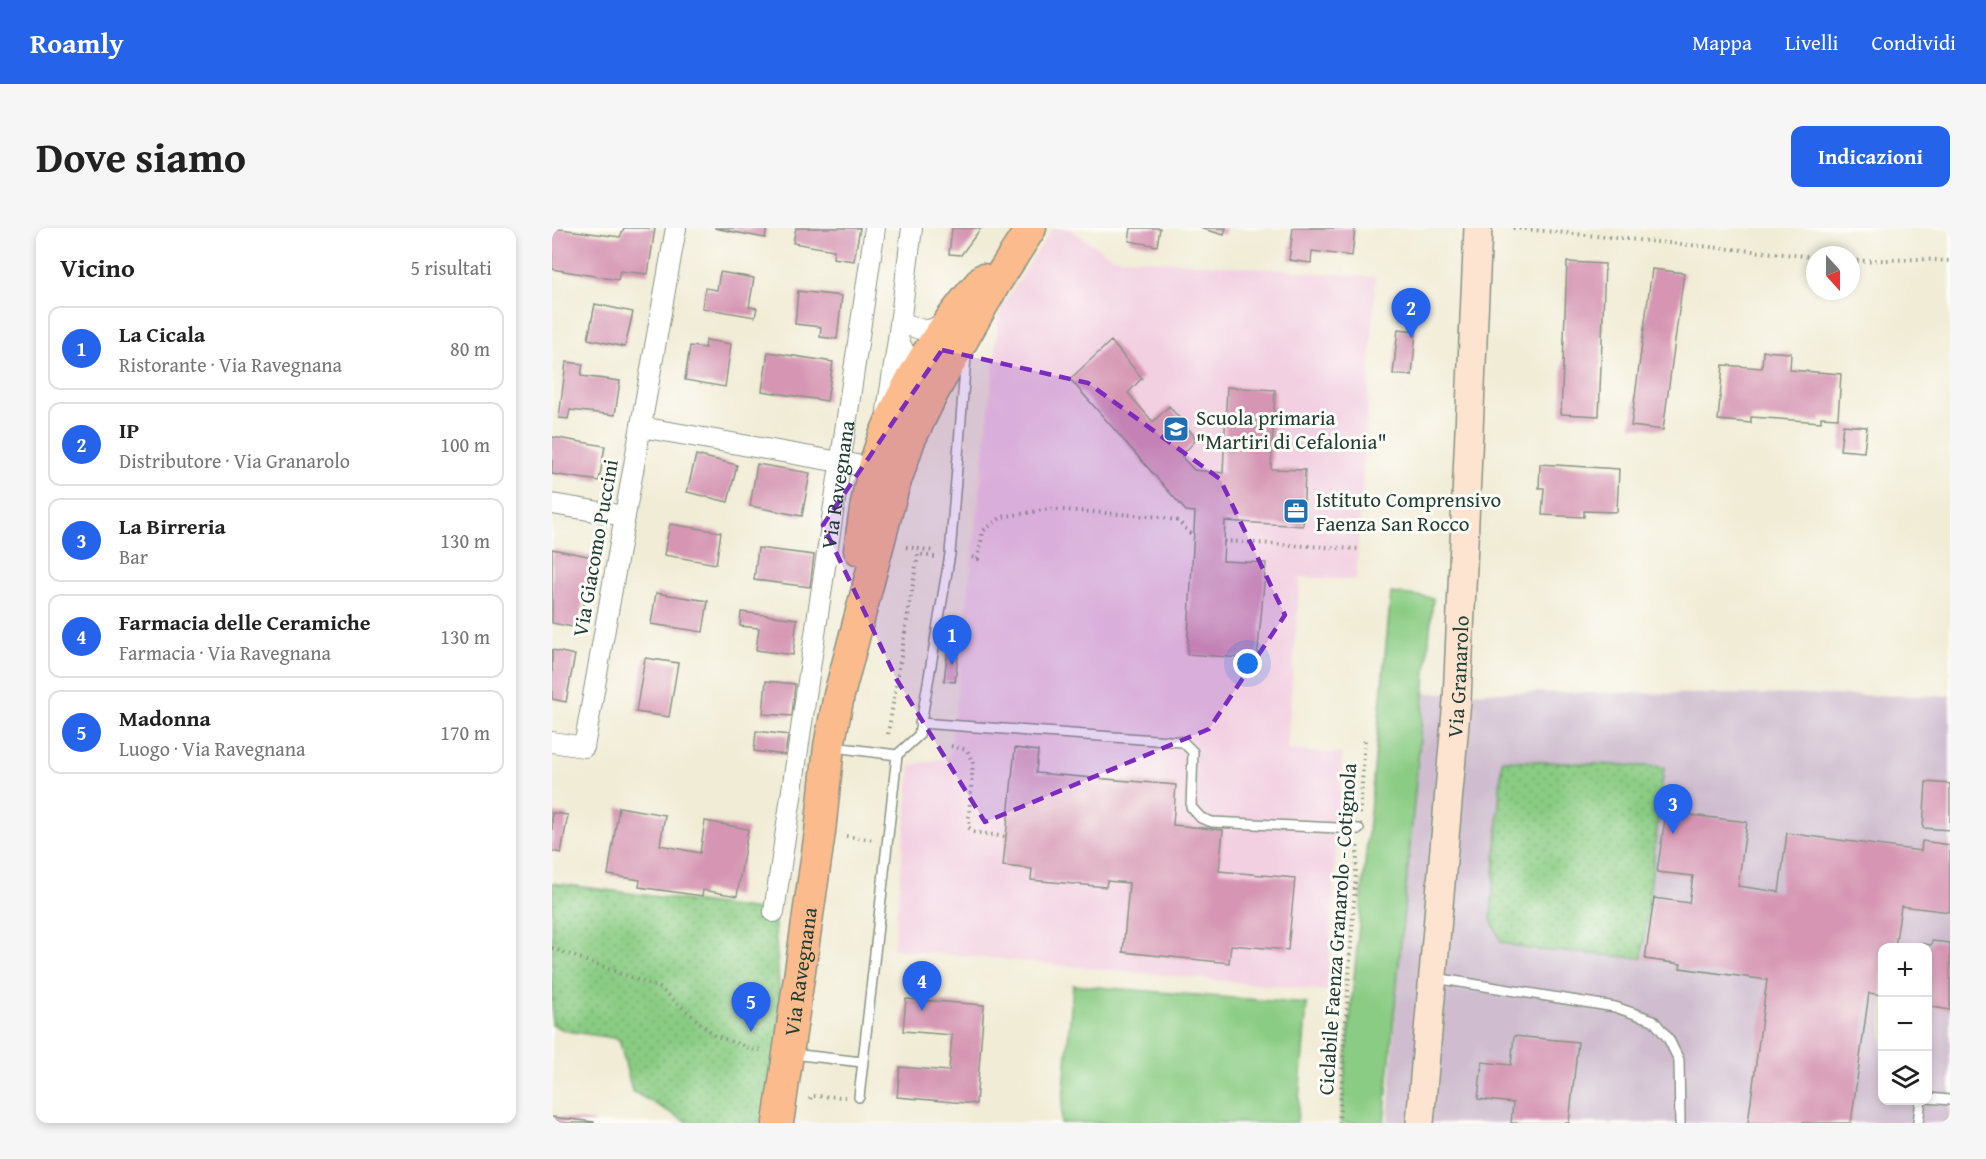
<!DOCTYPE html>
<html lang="it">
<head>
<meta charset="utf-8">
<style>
  :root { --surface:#fff; --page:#f6f6f6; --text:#222; --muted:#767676; --line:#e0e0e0; --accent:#2563eb }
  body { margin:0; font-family:"Gentium Book Plus",serif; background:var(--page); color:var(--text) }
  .controls { position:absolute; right:18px; bottom:18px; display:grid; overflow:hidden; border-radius:12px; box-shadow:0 3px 9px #0003 }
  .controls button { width:54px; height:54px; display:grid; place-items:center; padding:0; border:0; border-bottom:2px solid var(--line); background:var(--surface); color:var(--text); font:30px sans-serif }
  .compass { position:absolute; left:1254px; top:18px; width:54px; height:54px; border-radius:50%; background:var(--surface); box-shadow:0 3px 9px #0003; rotate:159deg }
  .you { position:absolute; left:696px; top:436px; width:21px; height:21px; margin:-15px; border:4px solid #fff; border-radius:50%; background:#1a73e8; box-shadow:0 0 0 9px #1a73e833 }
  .badge { display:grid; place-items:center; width:39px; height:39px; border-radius:50%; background:var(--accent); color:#fff; font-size:20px; font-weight:700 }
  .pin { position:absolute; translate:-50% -50px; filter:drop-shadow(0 2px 3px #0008) }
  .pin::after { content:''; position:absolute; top:32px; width:21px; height:18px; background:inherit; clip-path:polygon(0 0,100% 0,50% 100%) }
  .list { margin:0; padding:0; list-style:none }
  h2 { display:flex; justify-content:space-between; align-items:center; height:78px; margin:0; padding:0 24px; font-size:26px }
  h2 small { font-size:20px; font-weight:400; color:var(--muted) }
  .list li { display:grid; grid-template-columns:39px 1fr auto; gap:18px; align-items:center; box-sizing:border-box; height:84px; margin:0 12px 12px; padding:0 12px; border:2px solid var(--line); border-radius:12px }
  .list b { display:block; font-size:22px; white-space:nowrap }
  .list p { margin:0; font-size:20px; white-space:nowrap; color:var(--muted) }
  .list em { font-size:20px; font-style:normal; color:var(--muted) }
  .icon { flex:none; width:33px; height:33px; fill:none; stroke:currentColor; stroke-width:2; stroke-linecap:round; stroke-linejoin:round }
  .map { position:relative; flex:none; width:1398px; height:895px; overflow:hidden; border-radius:12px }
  header { display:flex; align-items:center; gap:36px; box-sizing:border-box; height:84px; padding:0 30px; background:var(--accent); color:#fff }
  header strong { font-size:28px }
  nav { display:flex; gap:33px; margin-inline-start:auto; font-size:21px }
  .intro { display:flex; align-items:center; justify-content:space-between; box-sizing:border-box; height:144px; padding:0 36px }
  h1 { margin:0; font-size:42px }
  .button { padding:15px 27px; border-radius:12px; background:var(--accent); color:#fff; font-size:21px; font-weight:700 }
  main { display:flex; gap:36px; padding:0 36px }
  aside { flex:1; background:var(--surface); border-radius:12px; box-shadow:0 3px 9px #0003 }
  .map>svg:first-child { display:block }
</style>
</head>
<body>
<header>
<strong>Roamly</strong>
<nav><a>Mappa</a><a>Livelli</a><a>Condividi</a></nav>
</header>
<div class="intro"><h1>Dove siamo</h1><a class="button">Indicazioni</a></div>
<main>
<aside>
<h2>Vicino<small>5 risultati</small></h2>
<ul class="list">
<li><span class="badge">1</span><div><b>La Cicala</b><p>Ristorante · Via Ravegnana</p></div><em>80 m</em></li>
<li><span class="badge">2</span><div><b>IP</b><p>Distributore · Via Granarolo</p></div><em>100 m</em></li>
<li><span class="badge">3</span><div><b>La Birreria</b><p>Bar</p></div><em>130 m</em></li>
<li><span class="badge">4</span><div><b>Farmacia delle Ceramiche</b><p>Farmacia · Via Ravegnana</p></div><em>130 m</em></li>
<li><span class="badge">5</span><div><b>Madonna</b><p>Luogo · Via Ravegnana</p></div><em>170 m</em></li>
</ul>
</aside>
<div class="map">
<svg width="1398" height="895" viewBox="0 0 1398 895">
  <defs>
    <pattern id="park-dots" width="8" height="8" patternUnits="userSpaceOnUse" patternTransform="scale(1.5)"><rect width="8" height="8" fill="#8acc83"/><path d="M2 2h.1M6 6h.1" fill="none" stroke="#70a76c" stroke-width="1.8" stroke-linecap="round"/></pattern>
  </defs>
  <rect width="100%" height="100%" fill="#fdfcf7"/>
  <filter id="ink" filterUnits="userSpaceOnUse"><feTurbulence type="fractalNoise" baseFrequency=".0167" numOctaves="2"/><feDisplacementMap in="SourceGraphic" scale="12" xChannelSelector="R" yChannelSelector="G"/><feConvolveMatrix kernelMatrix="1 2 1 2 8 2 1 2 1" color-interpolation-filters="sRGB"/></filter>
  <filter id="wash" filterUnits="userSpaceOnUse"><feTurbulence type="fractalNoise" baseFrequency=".008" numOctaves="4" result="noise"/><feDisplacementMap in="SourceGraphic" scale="24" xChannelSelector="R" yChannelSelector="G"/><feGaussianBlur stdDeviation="1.35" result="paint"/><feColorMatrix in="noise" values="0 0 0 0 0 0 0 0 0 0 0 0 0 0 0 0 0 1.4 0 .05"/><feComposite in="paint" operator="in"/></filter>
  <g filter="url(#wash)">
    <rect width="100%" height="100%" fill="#f1ecd6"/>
    <path fill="#f2cfe1" d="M501 0H516L560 29 824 49 804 352 748 349 735 522 790 526 775 763 341 721 359 537 398 529 448 81Z"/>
    <path fill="#cfbdcf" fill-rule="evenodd" d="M943 464 1398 468V895H836L865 465ZM1330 720H1376V872H1330Z"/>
    <path fill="#8acc83" stroke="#54845c" stroke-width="1.5" d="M839 365 881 370 832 895H788Z
      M521 757 755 776 745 895H509Z"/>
    <path fill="url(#park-dots)" stroke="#54845c" stroke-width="1.5" d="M950 532 1112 539 1090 730 976 721 949 714 939 691Z
      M0 655 222 684 230 804 214 895H137L80 863 67 811 15 803 0 797Z"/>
    <g id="blocks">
      <path fill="#d696b3" d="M0 0 68 9 72 0H103L96 46 68 43 66 52 0 41Z
        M162 0H215L213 10Z
        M244 0H308L302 33 281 30 282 22 241 15Z
        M400 0H429L409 27 397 26Z
        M579 0H608L605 18 577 13Z
        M648 0H674L672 7Z
        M741 0H803L800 28 760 23 759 35 737 32Z
        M1015 34 1053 36 1047 188 1009 186Z
        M1100 41 1132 45 1111 202 1079 198Z
        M168 44 202 50 197 79 205 80 203 89 150 80 153 60 165 62Z
        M246 63 290 68 285 111 268 109 269 99 243 96Z
        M43 76 81 84 73 119 36 111Z
        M846 101 864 103 860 148 841 146Z
        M154 112 179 116 173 159 133 152 138 118 153 120Z
        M559 113 590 150 576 165 601 194 617 178 645 211 629 228 642 242 671 245 675 159 723 162 719 241 753 242 751 298 673 293 671 333 714 335 705 431 635 426 643 284 634 283 518 151Z
        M1211 123 1239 125 1238 142 1289 146 1286 190 1269 189V194L1199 189V195L1166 192 1171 137 1210 140Z
        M216 124 281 134 275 173 210 163Z
        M14 134 31 136 29 148 68 153 63 187 18 182 16 191 7 190Z
        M1291 197 1315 199 1312 224 1288 222Z
        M0 209 53 218 47 253 0 246Z
        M144 227 185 237 176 274 135 264Z
        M205 236 258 245 250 288 198 278Z
        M988 236 1067 241 1065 284 1032 283V289L990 287 992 260H987Z
        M118 296 169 304 164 336 112 327Z
        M206 320 262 327 258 359 202 352Z
        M0 321 41 329 26 400 0 395Z
        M104 365 156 373 151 404 99 396Z
        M189 384 245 391 241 427 204 422 207 400 188 398Z
        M397 411 408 412 403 454 392 453Z
        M0 422 23 427 14 474 0 471Z
        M93 430 126 435 117 489 84 484Z
        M214 453 243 456 240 488 211 486Z
        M204 503 236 507 233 527 202 523Z
        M463 520 486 523 484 545 624 557 621 597 671 602 667 643 743 650 736 722 679 717 677 735 571 724 577 655 555 653 554 659 479 652 480 641 451 638Z
        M1374 554 1398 556V602L1371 600Z
        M67 579 113 587 108 617 148 625 153 593 196 601 185 668 151 662 150 668 87 659 88 652 56 647Z
        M1114 584 1195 594 1186 658 1227 664 1235 605 1369 623 1370 613 1398 617V684L1349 678 1343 720H1330V767L1317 765 1299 895H1196L1215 752 1128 740 1129 736 1093 731 1102 670 1137 675 1141 648 1105 644Z
        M0 585 16 587 9 625 0 623Z
        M1380 713 1398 715V782L1376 778V720H1366L1367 715 1379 717Z
        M354 771 432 777 424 876 345 869 348 839 397 843 400 807 351 803Z
        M962 808 1026 814 1017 895H959L961 875 926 871 930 834 959 837Z
        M0 889 42 894V895H0Z"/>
    </g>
  </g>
  <g filter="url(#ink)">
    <use href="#blocks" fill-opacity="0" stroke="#889485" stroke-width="1.5"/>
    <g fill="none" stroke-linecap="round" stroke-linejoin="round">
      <g stroke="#889485" stroke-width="12">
        <path id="lane" d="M368 495 631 514 641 524 639 579 649 590 660 594 807 601
          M282 519 345 527
          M883 750 1063 779 1101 792 1116 810 1127 832 1128 895
          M240 826 310 834
          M307 869 345 527 367 507 398 326 414 129
          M1376 870 1398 872
          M1366 895 1369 872"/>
      </g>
      <g stroke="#889485" stroke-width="22">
        <g id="street">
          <path d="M360 0 346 112 363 144 370 151"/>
          <path d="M348 93C367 102 378 108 394 92"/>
          <path d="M335 183 346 112"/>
          <path d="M89 199 322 240"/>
          <path d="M0 276 73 288"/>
          <path d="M0 514 32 519 124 0"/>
          <path id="s1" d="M222 684 323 0"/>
        </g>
      </g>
      <g stroke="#889485" stroke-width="30">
        <g id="secondary">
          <path id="s2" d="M868 895 905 472 926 0"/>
        </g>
      </g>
      <g stroke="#889485" stroke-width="33">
        <g id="primary">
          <path d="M307 322C312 285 318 245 331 210 354 152 390 98 431 51"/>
          <path id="s3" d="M226 895 268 604 277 518 287 467 341 262 358 212 382 163 441 59 479 0"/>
        </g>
      </g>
      <path stroke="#889485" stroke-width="4" stroke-dasharray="1.5 4.5" stroke-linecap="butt" d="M961 0 1263 29
        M1299 33 1369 31 1398 33
        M672 313 806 321
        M354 319 382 323
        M420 329 426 331 431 303 450 289 497 281 610 289 626 293 641 308
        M336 506 366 326 383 329
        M399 518 415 522 421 535 416 599 422 604 454 609
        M808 586 813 509
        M294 608 322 612
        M0 720 108 760 162 807 199 821 212 822
        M258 871 259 868 293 869
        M787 895 806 614"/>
      <use href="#lane" stroke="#fff" stroke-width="9"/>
      <use href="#street" stroke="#fff" stroke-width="20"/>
      <use href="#secondary" stroke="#fde4d1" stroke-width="27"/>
      <use href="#primary" stroke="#fbbb8d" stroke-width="30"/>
    </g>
  </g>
  <path fill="#7b2cbf" fill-opacity="0.2" stroke="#7b2cbf" stroke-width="4.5" stroke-dasharray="12 8" stroke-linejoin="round" d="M390 122 536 155 668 251 733 387 657 501 433 594 345 452 271 297Z"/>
  <defs>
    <g id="school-square" transform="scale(1.35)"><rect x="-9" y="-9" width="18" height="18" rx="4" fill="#1f6fb2" stroke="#fdfcf7"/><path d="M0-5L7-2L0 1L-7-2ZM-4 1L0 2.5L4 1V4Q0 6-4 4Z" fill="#fff"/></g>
    <g id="office-square" transform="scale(1.35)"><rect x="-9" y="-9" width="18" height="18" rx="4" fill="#1f6fb2" stroke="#fdfcf7"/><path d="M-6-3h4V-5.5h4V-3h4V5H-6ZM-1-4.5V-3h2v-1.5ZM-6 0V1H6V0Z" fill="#fff"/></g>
  </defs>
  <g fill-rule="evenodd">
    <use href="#school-square" x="624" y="201"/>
    <use href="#office-square" x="744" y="283"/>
  </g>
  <g text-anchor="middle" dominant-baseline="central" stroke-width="6" stroke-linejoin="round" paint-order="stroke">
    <g font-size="21" fill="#1f3d34" stroke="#fdfcf7" text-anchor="start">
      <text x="644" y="189">Scuola primaria<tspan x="644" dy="24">"Martiri di Cefalonia"</tspan></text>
      <text x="764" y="271">Istituto Comprensivo<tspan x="764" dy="24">Faenza San Rocco</tspan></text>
    </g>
    <g font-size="21" fill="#1f3d34" stroke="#fdfcf7">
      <text stroke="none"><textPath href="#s1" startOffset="432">Via Ravegnana</textPath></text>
      <text transform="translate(43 320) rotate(-80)">Via Giacomo Puccini</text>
      <text stroke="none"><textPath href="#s2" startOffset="448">Via Granarolo</textPath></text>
      <text transform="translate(785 701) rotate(-86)">Ciclabile Faenza Granarolo - Cotignola</text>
      <text stroke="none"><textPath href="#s3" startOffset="153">Via Ravegnana</textPath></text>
    </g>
  </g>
</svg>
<div class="controls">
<button>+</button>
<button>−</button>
<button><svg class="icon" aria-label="layers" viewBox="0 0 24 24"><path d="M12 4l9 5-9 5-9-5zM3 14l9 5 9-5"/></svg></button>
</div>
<svg class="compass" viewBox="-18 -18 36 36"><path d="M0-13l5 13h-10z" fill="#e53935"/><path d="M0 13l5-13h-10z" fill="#767676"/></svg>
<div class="you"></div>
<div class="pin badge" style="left:400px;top:437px">1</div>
<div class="pin badge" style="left:859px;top:110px">2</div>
<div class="pin badge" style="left:1121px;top:606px">3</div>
<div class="pin badge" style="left:370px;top:783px">4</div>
<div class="pin badge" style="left:199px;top:804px">5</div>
</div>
</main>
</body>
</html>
